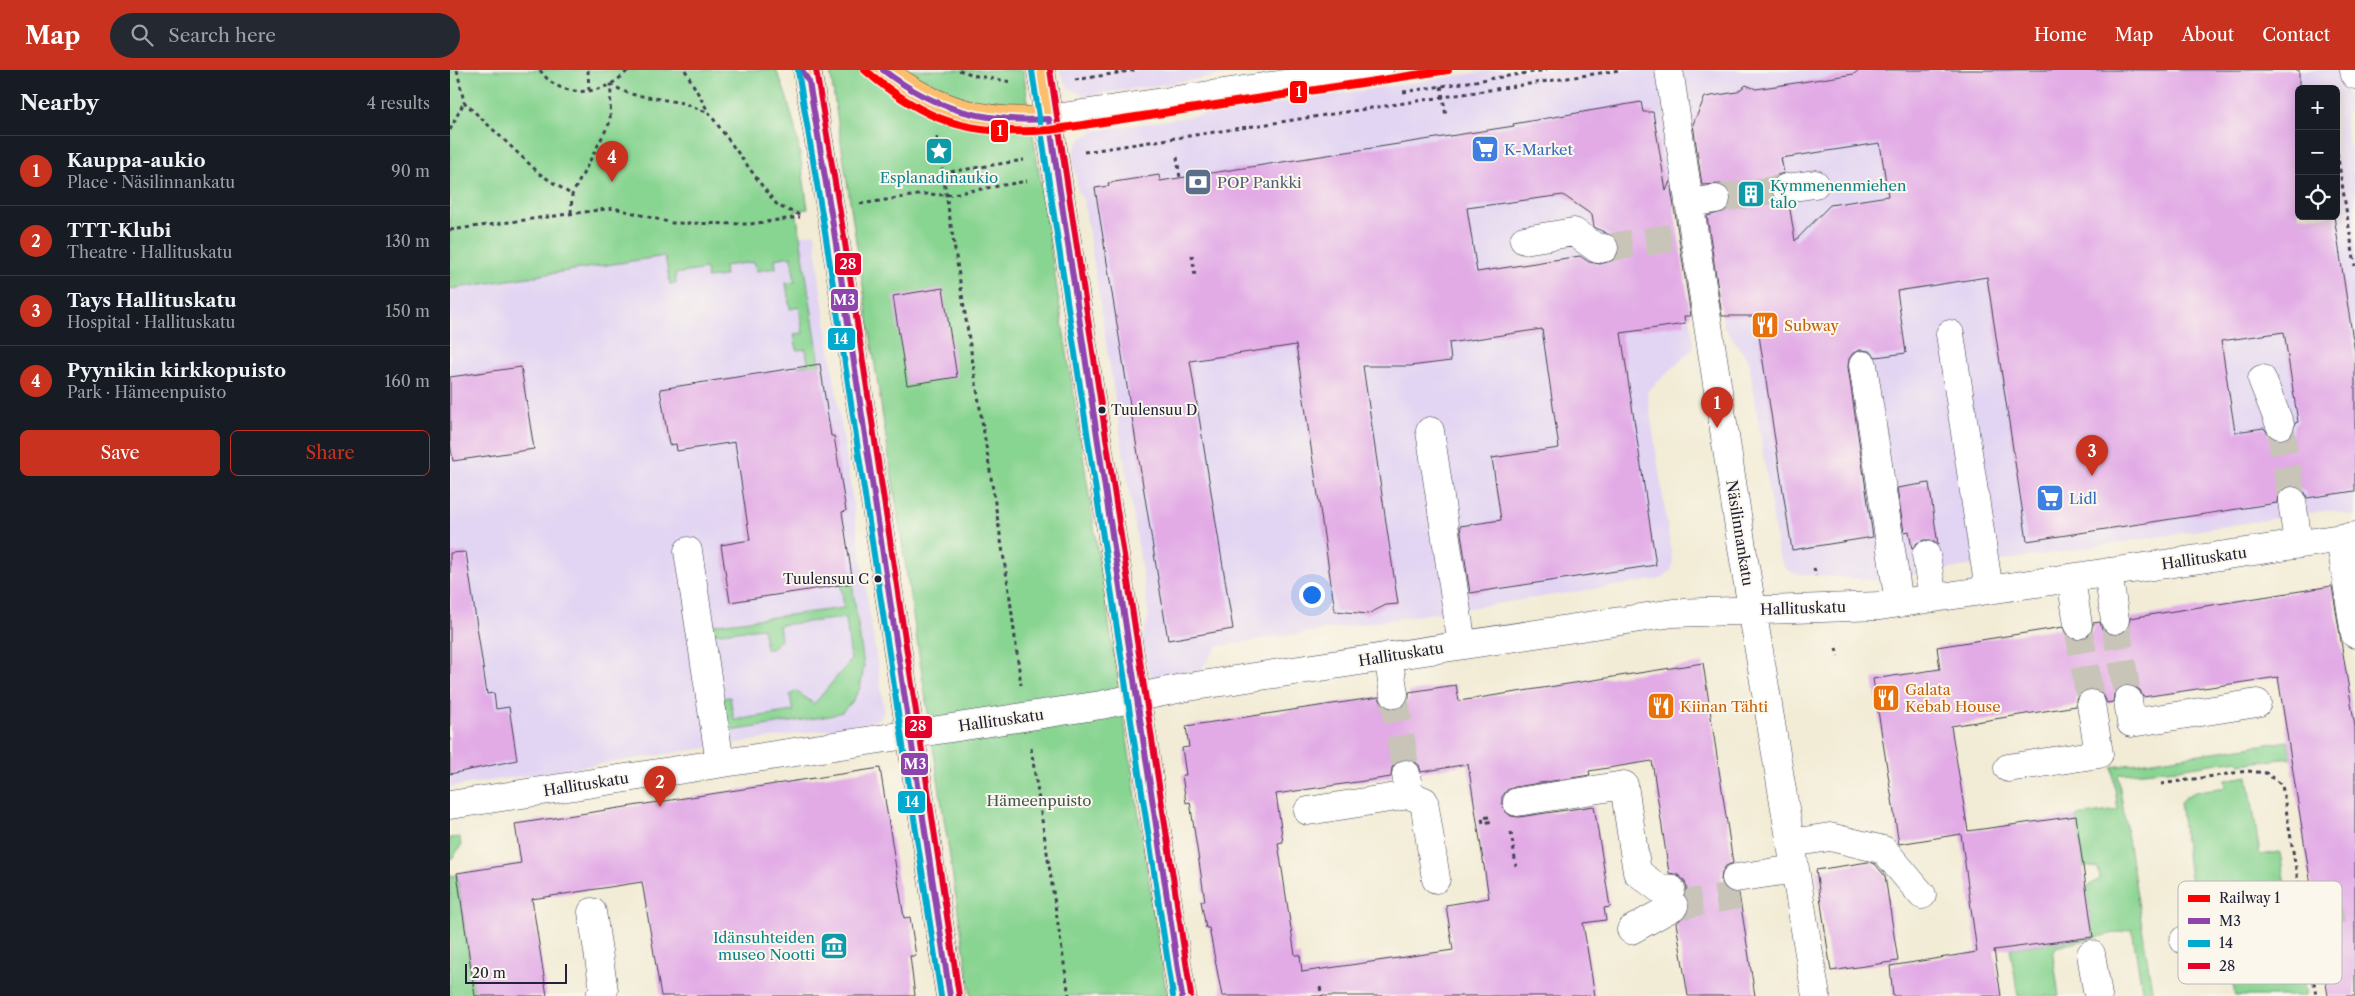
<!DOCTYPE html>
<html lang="en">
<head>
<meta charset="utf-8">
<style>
  :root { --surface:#171b24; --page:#242831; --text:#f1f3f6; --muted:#9ea1a6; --line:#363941; --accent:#c8321e }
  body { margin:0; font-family:"Libre Caslon Text",serif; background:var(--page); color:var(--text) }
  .controls { position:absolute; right:15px; top:15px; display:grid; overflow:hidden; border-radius:8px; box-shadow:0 2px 12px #0003 }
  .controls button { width:45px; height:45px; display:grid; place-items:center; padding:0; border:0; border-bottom:1px solid var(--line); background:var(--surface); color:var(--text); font:25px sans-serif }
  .scale { position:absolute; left:15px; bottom:12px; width:102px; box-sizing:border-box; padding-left:5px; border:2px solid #22223b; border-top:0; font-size:14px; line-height:18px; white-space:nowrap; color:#22223b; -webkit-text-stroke:4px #fbf7ec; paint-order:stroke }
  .you { position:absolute; left:861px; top:524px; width:18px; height:18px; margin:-12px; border:4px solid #fff; border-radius:50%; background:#1a73e8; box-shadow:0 0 0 8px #1a73e833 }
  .badge { display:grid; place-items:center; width:32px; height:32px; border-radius:50%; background:var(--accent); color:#fff; font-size:16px; font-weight:700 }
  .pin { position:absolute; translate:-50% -41px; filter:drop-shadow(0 1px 2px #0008) }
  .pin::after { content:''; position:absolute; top:26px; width:18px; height:15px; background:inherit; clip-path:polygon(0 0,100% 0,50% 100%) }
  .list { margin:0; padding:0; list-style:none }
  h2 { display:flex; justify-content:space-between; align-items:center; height:65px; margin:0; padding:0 20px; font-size:21px }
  h2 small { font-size:16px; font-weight:400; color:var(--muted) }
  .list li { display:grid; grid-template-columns:32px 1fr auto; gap:15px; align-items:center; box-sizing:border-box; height:70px; padding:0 20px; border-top:1px solid var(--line) }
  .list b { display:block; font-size:19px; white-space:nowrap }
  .list p { margin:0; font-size:16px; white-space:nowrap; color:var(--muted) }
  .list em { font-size:16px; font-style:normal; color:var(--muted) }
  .actions { display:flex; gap:10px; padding:15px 20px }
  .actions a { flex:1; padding:11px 0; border:1px solid var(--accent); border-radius:8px; text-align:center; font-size:18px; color:var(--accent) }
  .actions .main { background:var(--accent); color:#fff }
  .icon { flex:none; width:28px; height:28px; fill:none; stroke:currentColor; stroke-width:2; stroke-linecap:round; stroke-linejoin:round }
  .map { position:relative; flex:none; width:1905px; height:926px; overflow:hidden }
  header { display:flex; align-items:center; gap:30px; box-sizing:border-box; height:70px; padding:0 25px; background:var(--accent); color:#fff }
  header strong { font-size:24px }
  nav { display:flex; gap:28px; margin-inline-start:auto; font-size:18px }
  .search { width:350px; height:45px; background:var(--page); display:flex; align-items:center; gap:12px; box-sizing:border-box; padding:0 18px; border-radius:28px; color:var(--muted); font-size:19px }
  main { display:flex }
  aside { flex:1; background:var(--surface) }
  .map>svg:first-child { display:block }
</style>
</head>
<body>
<header>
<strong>Map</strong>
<div class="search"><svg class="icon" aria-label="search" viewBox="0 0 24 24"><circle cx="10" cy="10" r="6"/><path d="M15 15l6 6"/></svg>Search here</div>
<nav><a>Home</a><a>Map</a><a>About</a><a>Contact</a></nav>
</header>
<main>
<aside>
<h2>Nearby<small>4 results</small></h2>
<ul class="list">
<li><span class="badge">1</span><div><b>Kauppa-aukio</b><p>Place · Näsilinnankatu</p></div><em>90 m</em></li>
<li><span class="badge">2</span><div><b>TTT-Klubi</b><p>Theatre · Hallituskatu</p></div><em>130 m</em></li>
<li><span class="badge">3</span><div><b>Tays Hallituskatu</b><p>Hospital · Hallituskatu</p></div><em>150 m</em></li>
<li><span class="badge">4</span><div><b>Pyynikin kirkkopuisto</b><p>Park · Hämeenpuisto</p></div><em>160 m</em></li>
</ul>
<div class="actions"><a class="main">Save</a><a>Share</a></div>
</aside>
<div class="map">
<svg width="1905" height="926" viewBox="0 0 1905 926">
  <rect width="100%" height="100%" fill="#fbf7ec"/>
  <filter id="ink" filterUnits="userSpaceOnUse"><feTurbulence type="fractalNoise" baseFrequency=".02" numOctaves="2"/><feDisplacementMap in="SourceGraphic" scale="10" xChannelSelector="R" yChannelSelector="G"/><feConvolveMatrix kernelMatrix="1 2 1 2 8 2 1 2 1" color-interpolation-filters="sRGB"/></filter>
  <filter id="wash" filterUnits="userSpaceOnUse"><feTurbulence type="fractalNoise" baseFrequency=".0096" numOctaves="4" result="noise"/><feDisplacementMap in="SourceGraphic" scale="20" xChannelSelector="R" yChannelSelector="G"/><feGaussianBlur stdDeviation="1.12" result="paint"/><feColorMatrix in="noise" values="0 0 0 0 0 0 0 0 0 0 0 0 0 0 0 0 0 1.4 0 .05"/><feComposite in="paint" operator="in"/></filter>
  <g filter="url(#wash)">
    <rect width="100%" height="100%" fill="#f2ecd6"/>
    <path fill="#e2d4f3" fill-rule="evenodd" d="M609 0H810L635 26 618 18Z
      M1046 0H1208L1217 62 1214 70 1244 273 1243 279 1197 322 1223 493 1221 500 1211 509 768 576 749 602 709 608 702 607 697 600 692 567 699 546 634 132 628 121 623 89 626 75 632 68 645 61Z
      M1229 0H1893L1899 38 1895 49 1905 113V447L1880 440 1429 510 1346 504 1338 501 1333 495 1328 483 1299 291 1274 257 1246 66 1238 59ZM1849 19H1886V146H1849Z
      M365 163 370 214 434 638 432 647 419 653 0 717V219Z"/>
    <path fill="#88d491" stroke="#557b66" d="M0 0H326C346 44 351 92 358 139L346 140 370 295 349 298V296L358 294 356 279 347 280 344 264 353 263 349 237 340 239 336 213 345 212 341 186 325 189 326 198 306 201 304 192 274 196 275 206 257 208 256 199 225 204 226 214H220L215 186 0 219Z
      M380 0H573L717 926H521Z
      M402 513 414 596 410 618 402 632 392 642 380 646 280 661 276 659 270 628 280 627 284 650 343 641 340 625 346 621 364 634 401 590 396 548 329 555 331 570 321 579H316L313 558 261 564 260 555 394 538 391 515Z
      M1838 671 1841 688 1790 694 1788 690 1728 699 1670 704 1668 706 1703 926H1693L1682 859 1606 877 1603 885 1609 926H1568L1560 878 1643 867 1636 817 1650 809 1648 798 1633 796 1626 746 1668 740 1662 697Z
      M1798 706 1810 785 1830 782 1838 836 1836 840 1757 853 1752 852 1745 843 1730 733C1738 719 1761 720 1776 717L1775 710Z
      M10 767 11 776 0 791V768Z
      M7 805 25 926H0V806Z
      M1827 875C1854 877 1852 905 1856 926H1785L1778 884 1780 881Z"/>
    <g id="blocks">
      <path fill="#e2abe6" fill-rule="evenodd" d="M1409 0H1849V146H1884L1905 283V421L1857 428 1855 422 1848 417 1839 416 1833 418 1828 425 1827 433 1577 471 1537 207 1447 221 1456 283 1426 287 1419 281 1410 280 1403 283 1399 289 1398 297 1423 467 1342 480 1306 246H1272L1257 146 1276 141 1281 134V126L1278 119 1271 114 1252 115 1243 54 1255 27 1287 22 1296 15 1306 19 1404 4ZM1430 73 1438 126 1380 135 1345 171 1339 133 1330 132 1324 128 1321 121 1322 112 1327 105 1334 103 1331 88ZM1834 262 1848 352 1845 353 1842 364 1836 369 1828 370 1820 367 1814 358 1785 362 1771 271Z
        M1191 32 1193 42H1203L1216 121 1220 111 1241 246H1234L1235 254 1171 263 1206 495 1020 523 1010 456 1051 450 1042 388 1109 378 1092 259 999 273 1001 291 960 296H913L948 534 936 535 918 544 885 541 846 275 740 291 783 559 718 570 645 118 659 116 658 113 709 105 710 111 1064 56 1063 54ZM1113 125 1142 145 1144 157 1166 168 1169 175V183L1164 190 1150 194 1139 192 1130 186 1027 202 1017 138Z
        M493 218 507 307 457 315 443 226Z
        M370 294 381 366H384L396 441 392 442 403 513 280 532 271 475 300 470 285 372 227 381 226 374 219 375 210 319Z
        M71 297 84 379 3 391 0 372V307Z
        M1479 413 1488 475 1481 470H1474L1467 473 1462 479 1459 461 1454 462 1447 418Z
        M16 482 37 624 44 623 46 639 59 637 67 690 0 704V483Z
        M1882 516 1905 657V926H1878L1867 859 1878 852 1880 845V838L1874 830 1863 828 1828 607 1693 627 1690 620 1684 616 1676 615 1669 617 1664 624 1663 632 1657 633 1653 624 1646 619H1639L1631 622 1626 629V636L1501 656 1518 761 1626 746 1643 867 1544 880 1551 926H1443L1440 896 1527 882 1511 764 1449 774 1423 609 1490 599 1487 577 1613 557 1616 564 1622 569 1631 570 1637 567 1642 561 1643 553 1650 552 1652 559 1659 564 1668 565 1675 562 1679 556 1680 548Z
        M1253 593 1283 793 1276 796 1272 802 1271 810 1274 817 1280 822 1289 823 1305 926H1238L1226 853 1237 844 1240 836 1235 826 1237 818 1234 810 1228 805 1219 803 1202 691 1139 701 1140 705 1065 717 1057 720 1052 727V734L1055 741 1061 746 1069 747 1144 736 1160 837 1154 838 1156 850 1133 853 1145 926H772L759 858H756L751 831H755L740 732 736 733 732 705H736L732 678 739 677 736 656 929 627 932 634 938 638 946 639 954 636 959 629V622L1006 615 1009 631ZM953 689 962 690 969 695 971 702 1018 694 1039 828 996 835 1003 880 852 902 850 885H845L828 773 833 772 826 724 941 707 942 698 947 691Z
        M430 698 454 848 460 847 466 886H460L465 926H211L192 812 82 829 97 926H25L7 803 71 793 65 754Z
        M1418 792 1425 794 1435 806 1448 891 1381 901 1366 800Z"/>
    </g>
  </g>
  <g filter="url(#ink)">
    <use href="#blocks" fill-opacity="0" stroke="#414052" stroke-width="1"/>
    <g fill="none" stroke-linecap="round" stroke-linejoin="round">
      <path stroke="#c8c4b7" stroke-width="28" stroke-dasharray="28 14" stroke-linecap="butt" d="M1266 129 1336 118
        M1154 178 1221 168
        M1830 355 1842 431
        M1665 550 1678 630
        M1628 555 1641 634
        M944 624 956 704
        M1224 836 1289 825
        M1865 843 1905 836"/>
      <g stroke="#414052" stroke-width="29">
        <path id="minor" d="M1219 0 1293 484 1366 926
          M1904 0 1905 5
          M599 49 929 0
          M1336 118 1365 114
          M1239 133 1266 129
          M1074 170 1124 162 1148 179 1154 178
          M1500 264 1539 520
          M1413 295 1449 533
          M1812 309 1830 355
          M980 361 1012 575
          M1842 431 1848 473
          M1890 468 1905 564
          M238 481 270 693
          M1476 485 1483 528
          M1658 502 1665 550
          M1621 508 1628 555
          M938 586 944 624
          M1678 630 1681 653 1807 633
          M1558 698 1649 684 1641 634
          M956 704 959 725 974 731 986 809
          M1067 732 1174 715 1187 802 1211 820 1221 819
          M0 735 651 635 732 618 1223 543 1430 536 1905 466
          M858 741 959 725
          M1341 773 1380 767 1434 780 1472 825
          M1286 808 1345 799
          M142 842 154 921 150 926
          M1181 860 1224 836
          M1734 870 1838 854 1865 843
          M1641 884 1648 926"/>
      </g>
      <g stroke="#414052" stroke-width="29">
        <path id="major" d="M357 0 384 161 500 926
          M433 0C480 40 538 56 599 49
          M591 0 732 926"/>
      </g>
      <path stroke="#414052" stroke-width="3" stroke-dasharray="4 4" stroke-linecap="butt" d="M7 0 14 32 90 104 122 125
        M90 0C110 31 156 26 178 0
        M138 0 139 22
        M235 0 259 43 313 117 328 136 350 145
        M509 0 527 6 562 12
        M625 10 686 0
        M991 16 996 46
        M953 22 1097 0
        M0 60 14 32
        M487 67 559 521 571 615
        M1886 75 1905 196
        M634 82 1170 0
        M727 87 730 108
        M493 103 574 90
        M410 134 474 124 497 125 577 111
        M121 143 122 125 160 52 161 15 180 24 233 33 259 43
        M0 160 164 138 222 153 300 154 350 147
        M742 185 745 206
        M1364 498 1366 506
        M1386 578 1388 586
        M581 678 619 926
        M1711 714 1797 701 1816 703 1832 715 1849 817
        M1039 747 1032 748 1033 753 1044 751
        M1061 762 1066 796
        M1859 880 1866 926
        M870 917 872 926"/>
      <use href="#minor" stroke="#fff" stroke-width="28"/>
      <use href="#major" stroke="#fbbe6e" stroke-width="28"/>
      <g stroke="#fbf7ec" stroke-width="10">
        <path id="bus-1" d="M352 0 359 12 384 161 500 926
          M433 0C485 40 534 53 599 49L732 926"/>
      </g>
      <g stroke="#fbf7ec" stroke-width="10">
        <path id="bus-2" d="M348 1 375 162 491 926
          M582 1 723 926"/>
      </g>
      <g stroke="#fbf7ec" stroke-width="10">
        <path id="bus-3" d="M366 0 393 160 509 925
          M600 0 741 925"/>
      </g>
      <use href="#bus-1" stroke="#8e44ad" stroke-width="6"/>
      <use href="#bus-2" stroke="#00a9ce" stroke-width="6"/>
      <use href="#bus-3" stroke="#e4002b" stroke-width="6"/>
      <g stroke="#fbf7ec" stroke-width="11">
        <path id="rail-1" d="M415 0C476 53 520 66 600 60L998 0"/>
      </g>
      <use href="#rail-1" stroke="#f00" stroke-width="8"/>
    </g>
  </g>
  <defs>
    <g id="supermarket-square" transform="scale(1.4375)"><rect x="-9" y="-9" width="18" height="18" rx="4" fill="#3f7fe0" stroke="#fbf7ec"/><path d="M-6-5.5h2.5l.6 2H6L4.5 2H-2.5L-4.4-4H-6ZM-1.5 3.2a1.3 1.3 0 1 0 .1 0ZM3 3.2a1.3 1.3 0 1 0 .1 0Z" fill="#fff"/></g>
    <g id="sight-square" transform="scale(1.4375)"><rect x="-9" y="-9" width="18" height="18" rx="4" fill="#0f9aa8" stroke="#fbf7ec"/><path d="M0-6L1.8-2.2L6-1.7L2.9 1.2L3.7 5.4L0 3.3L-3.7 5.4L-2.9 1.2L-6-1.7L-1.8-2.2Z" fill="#fff"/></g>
    <g id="bank-square" transform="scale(1.4375)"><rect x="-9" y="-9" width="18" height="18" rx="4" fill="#5c6f8a" stroke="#fbf7ec"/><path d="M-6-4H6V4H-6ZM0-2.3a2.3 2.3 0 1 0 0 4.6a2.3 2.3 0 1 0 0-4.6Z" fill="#fff"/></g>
    <g id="building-square" transform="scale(1.4375)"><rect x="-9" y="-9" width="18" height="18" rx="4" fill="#0f9aa8" stroke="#fbf7ec"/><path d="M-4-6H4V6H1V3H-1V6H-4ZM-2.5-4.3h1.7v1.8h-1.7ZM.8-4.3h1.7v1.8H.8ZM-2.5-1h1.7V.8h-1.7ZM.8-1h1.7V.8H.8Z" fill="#fff"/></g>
    <g id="restaurant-square" transform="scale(1.4375)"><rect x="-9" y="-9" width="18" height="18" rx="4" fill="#e8710a" stroke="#fbf7ec"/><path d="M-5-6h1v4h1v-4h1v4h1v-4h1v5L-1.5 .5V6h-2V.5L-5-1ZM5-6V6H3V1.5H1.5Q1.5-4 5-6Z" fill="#fff"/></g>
    <g id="museum-square" transform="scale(1.4375)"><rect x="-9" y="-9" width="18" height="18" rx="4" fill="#0f9aa8" stroke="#fbf7ec"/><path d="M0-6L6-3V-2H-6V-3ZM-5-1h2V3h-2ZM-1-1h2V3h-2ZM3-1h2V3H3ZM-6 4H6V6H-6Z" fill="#fff"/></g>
  </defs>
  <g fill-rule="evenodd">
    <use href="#supermarket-square" x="1035" y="79"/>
    <use href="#sight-square" x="489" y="81"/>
    <use href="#bank-square" x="748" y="112"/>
    <use href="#building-square" x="1301" y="124"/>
    <use href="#restaurant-square" x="1315" y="255"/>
    <use href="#supermarket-square" x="1600" y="428"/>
    <use href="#restaurant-square" x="1436" y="628"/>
    <use href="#restaurant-square" x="1211" y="636"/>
    <use href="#museum-square" x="384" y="876"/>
  </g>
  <g fill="#22223b" stroke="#fbf7ec" stroke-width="2">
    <circle cx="652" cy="340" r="4.5"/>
    <circle cx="428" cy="509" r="4.5"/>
  </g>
  <g text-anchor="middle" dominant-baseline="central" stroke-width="4" stroke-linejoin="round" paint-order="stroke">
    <g font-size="14" fill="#22223b" stroke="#fbf7ec" text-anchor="start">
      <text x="661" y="340">Tuulensuu D</text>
      <text x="419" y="509" text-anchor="end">Tuulensuu C</text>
    </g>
    <g font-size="15" fill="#366cbe" stroke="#fbf7ec" text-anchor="start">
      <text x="1054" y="79">K-Market</text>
      <text x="1619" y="428">Lidl</text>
    </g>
    <g font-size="15" fill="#0d838f" stroke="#fbf7ec">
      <text x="489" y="107">Esplanadinaukio</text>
      <text x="1320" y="115" text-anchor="start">Kymmenenmiehen<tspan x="1320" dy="17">talo</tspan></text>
      <text x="365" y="867" text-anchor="end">Idänsuhteiden<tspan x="365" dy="17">museo Nootti</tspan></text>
    </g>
    <g font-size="15" fill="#4e5e75" stroke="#fbf7ec" text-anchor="start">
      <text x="767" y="112">POP Pankki</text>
    </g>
    <g font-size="15" fill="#c56008" stroke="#fbf7ec" text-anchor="start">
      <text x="1334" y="255">Subway</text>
      <text x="1455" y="619">Galata<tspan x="1455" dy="17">Kebab House</tspan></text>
      <text x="1230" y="636">Kiinan Tähti</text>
    </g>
    <g font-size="15" fill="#22223b" stroke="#fbf7ec">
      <text transform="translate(1290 463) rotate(81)">Näsilinnankatu</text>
      <text transform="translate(1754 488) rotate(-8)">Hallituskatu</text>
      <text transform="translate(1353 538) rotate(-2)">Hallituskatu</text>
      <text transform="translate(951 584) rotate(-9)">Hallituskatu</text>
      <text transform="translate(551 650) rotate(-8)">Hallituskatu</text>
      <text transform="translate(136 714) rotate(-9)">Hallituskatu</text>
    </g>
    <g font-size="15" fill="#415755" stroke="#fbf7ec">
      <text x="589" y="730">Hämeenpuisto</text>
    </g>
  </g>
  <rect x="1728" y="811" width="164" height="103" rx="8" fill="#fbf7ec" stroke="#bab7b7" stroke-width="1"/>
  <rect x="1738" y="825" width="22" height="7" fill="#f00"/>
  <rect x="1738" y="848" width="22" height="6" fill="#8e44ad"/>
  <rect x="1738" y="870" width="22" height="7" fill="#00a9ce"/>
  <rect x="1738" y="893" width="22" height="6" fill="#e4002b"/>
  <g font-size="14" fill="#22223b">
    <text x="1769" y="833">Railway 1</text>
    <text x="1769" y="856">M3</text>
    <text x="1769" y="878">14</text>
    <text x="1769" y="901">28</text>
  </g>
  <g stroke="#fbf7ec" stroke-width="2">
    <rect x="839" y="10" width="19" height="24" rx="5" fill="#f00"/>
    <rect x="540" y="49" width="19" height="24" rx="5" fill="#f00"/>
    <rect x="384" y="182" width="28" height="24" rx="5" fill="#e4002b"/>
    <rect x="380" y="218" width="29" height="24" rx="5" fill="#8e44ad"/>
    <rect x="377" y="257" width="29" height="24" rx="5" fill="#00a9ce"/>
    <rect x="454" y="645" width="29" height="24" rx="5" fill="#e4002b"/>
    <rect x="450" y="682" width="29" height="24" rx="5" fill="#8e44ad"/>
    <rect x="447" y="720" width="29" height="24" rx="5" fill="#00a9ce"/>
  </g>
  <g font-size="14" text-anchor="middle" font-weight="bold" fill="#fff">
    <text x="849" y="27">1</text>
    <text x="550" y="66">1</text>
    <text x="398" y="199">28</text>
    <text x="394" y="235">M3</text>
    <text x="391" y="274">14</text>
    <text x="468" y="661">28</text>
    <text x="465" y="699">M3</text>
    <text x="462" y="737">14</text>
  </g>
</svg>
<div class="controls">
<button>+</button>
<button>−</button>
<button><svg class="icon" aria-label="locate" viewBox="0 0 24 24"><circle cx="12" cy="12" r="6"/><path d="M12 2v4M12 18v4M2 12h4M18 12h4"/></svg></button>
</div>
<div class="scale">20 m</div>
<div class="you"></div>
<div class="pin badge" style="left:1267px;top:358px">1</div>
<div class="pin badge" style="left:210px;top:737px">2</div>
<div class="pin badge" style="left:1642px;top:406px">3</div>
<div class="pin badge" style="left:162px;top:112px">4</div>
</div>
</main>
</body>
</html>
